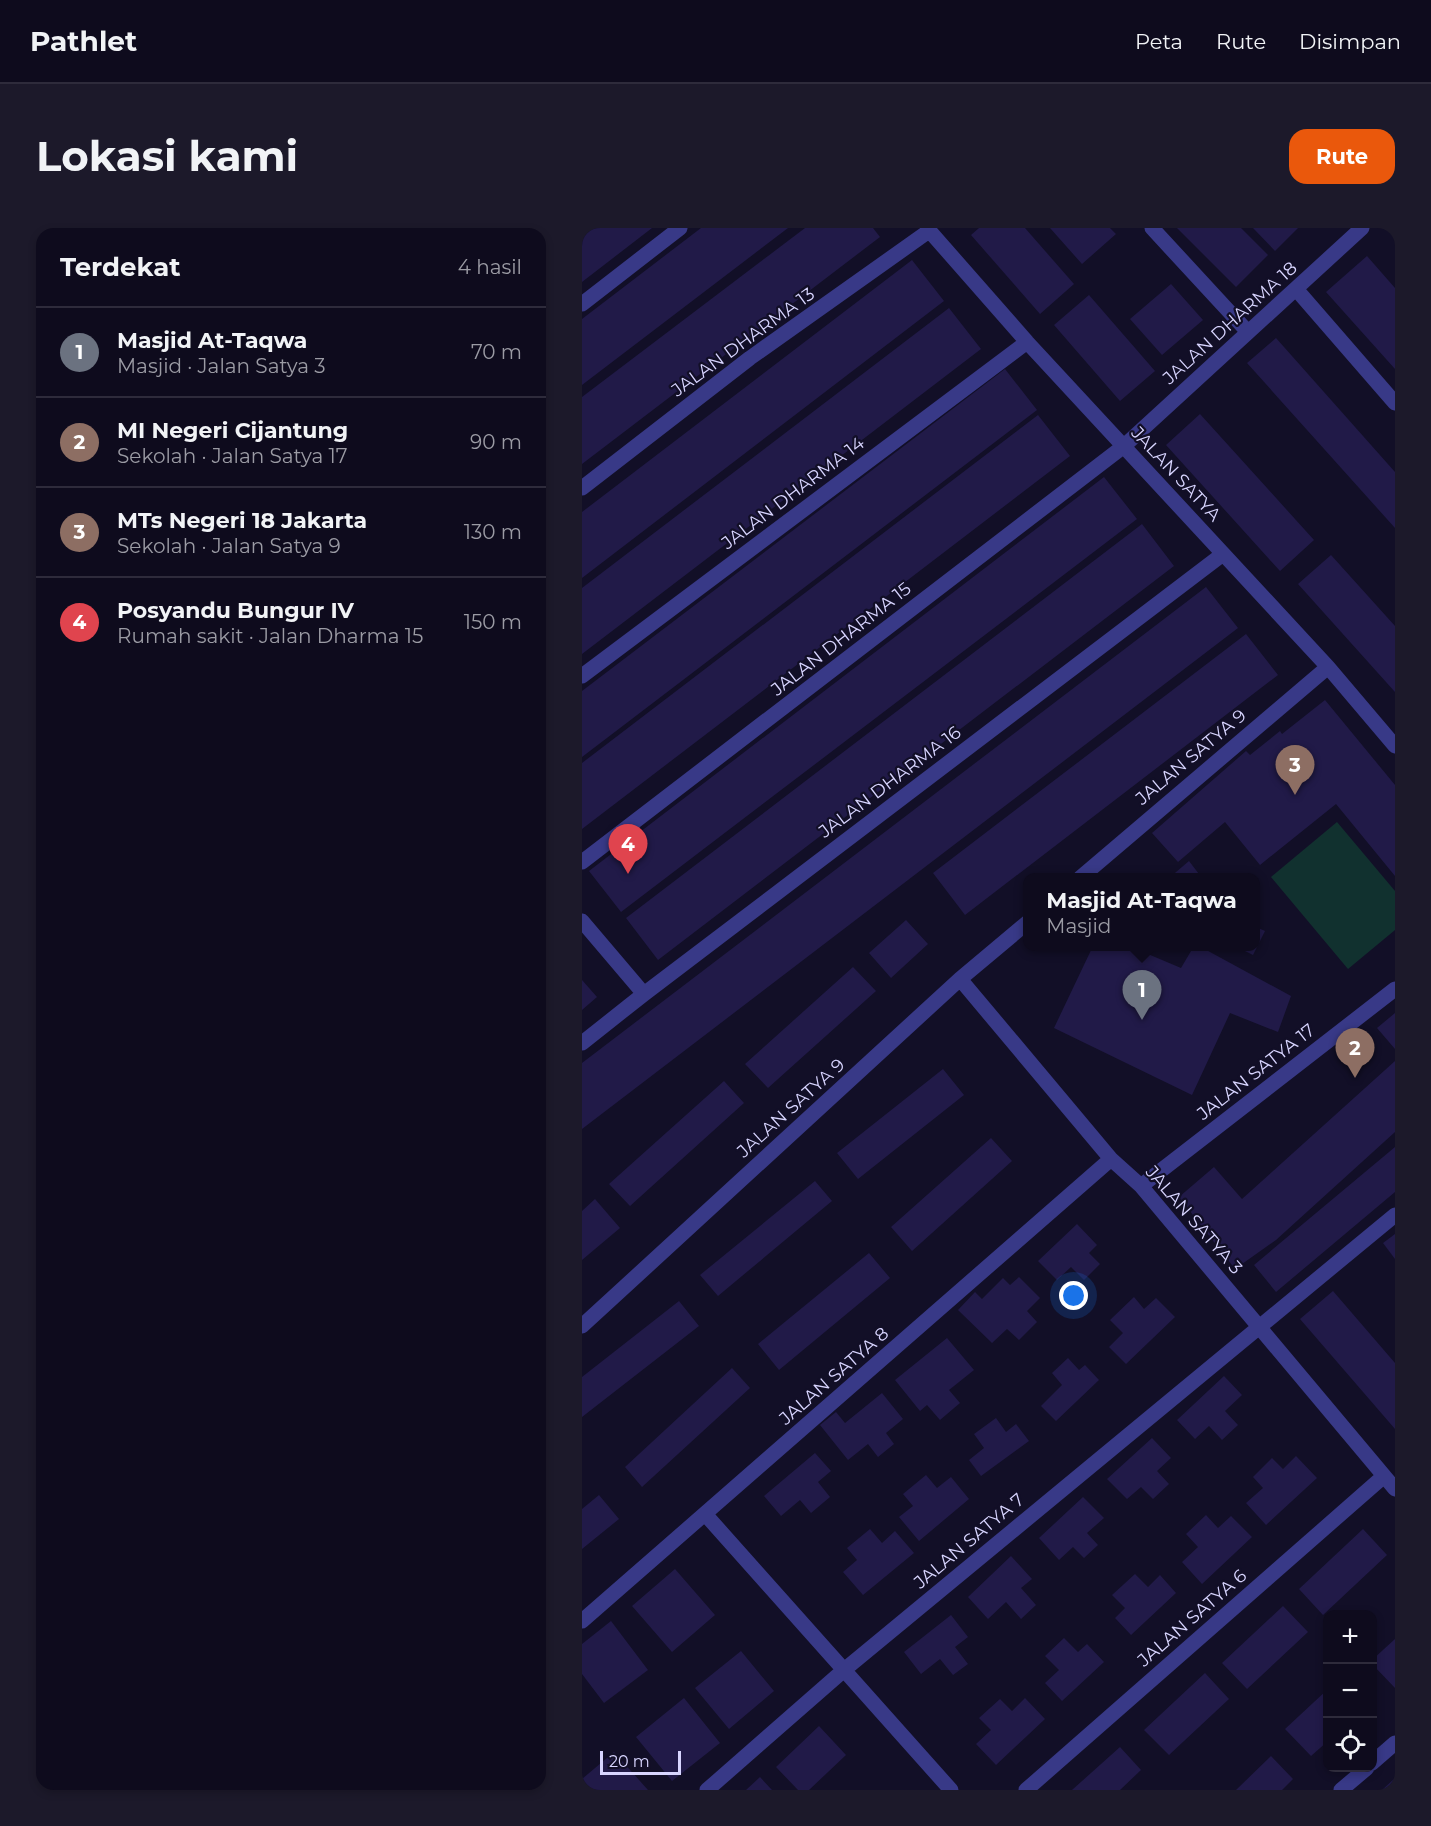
<!DOCTYPE html>
<html lang="id">
<head>
<meta charset="utf-8">
<style>
  :root { --surface:#0e0b1d; --page:#1c192a; --text:#f1f3f6; --muted:#9b9ba4; --line:#2e2b3b; --accent:#ea580c }
  body { margin:0; font-family:Montserrat,sans-serif; background:var(--page); color:var(--text) }
  .controls { position:absolute; right:18px; bottom:18px; display:grid; overflow:hidden; border-radius:12px; box-shadow:0 3px 9px #0003 }
  .controls button { width:54px; height:54px; display:grid; place-items:center; padding:0; border:0; border-bottom:2px solid var(--line); background:var(--surface); color:var(--text); font:30px sans-serif }
  .scale { position:absolute; left:18px; bottom:15px; width:81px; box-sizing:border-box; padding-left:6px; border:3px solid #d8d5ff; border-top:0; font-size:16px; line-height:21px; white-space:nowrap; color:#d8d5ff; -webkit-text-stroke:4px #120f27; paint-order:stroke }
  .you { position:absolute; left:492px; top:1068px; width:21px; height:21px; margin:-15px; border:4px solid #fff; border-radius:50%; background:#1a73e8; box-shadow:0 0 0 9px #1a73e833 }
  .badge { display:grid; place-items:center; width:39px; height:39px; border-radius:50%; background:var(--accent); color:#fff; font-size:20px; font-weight:700 }
  .pin { position:absolute; translate:-50% -50px; filter:drop-shadow(0 2px 3px #0008) }
  .pin::after { content:''; position:absolute; top:32px; width:21px; height:18px; background:inherit; clip-path:polygon(0 0,100% 0,50% 100%) }
  .popup { position:absolute; left:441px; top:645px; width:237px; height:78px; box-sizing:border-box; display:grid; place-content:center; border-radius:12px; background:var(--surface); filter:drop-shadow(0 2px 4px #0005); font-size:20px; white-space:nowrap; color:var(--muted) }
  .popup b { font-size:22px; color:var(--text) }
  .popup::after { content:''; position:absolute; left:50%; top:100%; margin-left:-12px; border:12px solid transparent; border-top-color:var(--surface) }
  .list { margin:0; padding:0; list-style:none }
  h2 { display:flex; justify-content:space-between; align-items:center; height:78px; margin:0; padding:0 24px; font-size:26px }
  h2 small { font-size:20px; font-weight:400; color:var(--muted) }
  .list li { display:grid; grid-template-columns:39px 1fr auto; gap:18px; align-items:center; box-sizing:border-box; height:90px; padding:0 24px; border-top:2px solid var(--line) }
  .list b { display:block; font-size:22px; white-space:nowrap }
  .list p { margin:0; font-size:20px; white-space:nowrap; color:var(--muted) }
  .list em { font-size:20px; font-style:normal; color:var(--muted) }
  .icon { flex:none; width:33px; height:33px; fill:none; stroke:currentColor; stroke-width:2; stroke-linecap:round; stroke-linejoin:round }
  .map { position:relative; flex:none; width:813px; height:1562px; overflow:hidden; border-radius:18px }
  header { display:flex; align-items:center; gap:36px; box-sizing:border-box; height:84px; padding:0 30px; background:var(--surface); border-bottom:2px solid var(--line) }
  header strong { font-size:28px }
  nav { display:flex; gap:33px; margin-inline-start:auto; font-size:21px }
  .intro { display:flex; align-items:center; justify-content:space-between; box-sizing:border-box; height:144px; padding:0 36px }
  h1 { margin:0; font-size:42px }
  .button { padding:15px 27px; border-radius:18px; background:var(--accent); color:#fff; font-size:21px; font-weight:700 }
  main { display:flex; gap:36px; padding:0 36px }
  aside { flex:1; background:var(--surface); border-radius:18px; box-shadow:0 3px 9px #0003 }
  .map>svg:first-child { display:block }
</style>
</head>
<body>
<header>
<strong>Pathlet</strong>
<nav><a>Peta</a><a>Rute</a><a>Disimpan</a></nav>
</header>
<div class="intro"><h1>Lokasi kami</h1><a class="button">Rute</a></div>
<main>
<aside>
<h2>Terdekat<small>4 hasil</small></h2>
<ul class="list">
<li><span class="badge" style="background:#6b7280">1</span><div><b>Masjid At-Taqwa</b><p>Masjid · Jalan Satya 3</p></div><em>70 m</em></li>
<li><span class="badge" style="background:#8d6e63">2</span><div><b>MI Negeri Cijantung</b><p>Sekolah · Jalan Satya 17</p></div><em>90 m</em></li>
<li><span class="badge" style="background:#8d6e63">3</span><div><b>MTs Negeri 18 Jakarta</b><p>Sekolah · Jalan Satya 9</p></div><em>130 m</em></li>
<li><span class="badge" style="background:#e0444e">4</span><div><b>Posyandu Bungur IV</b><p>Rumah sakit · Jalan Dharma 15</p></div><em>150 m</em></li>
</ul>
</aside>
<div class="map">
<svg width="813" height="1562" viewBox="0 0 813 1562">
  <rect width="100%" height="100%" fill="#120f27"/>
  <path fill="#11312f" d="M755 594 813 663V702L766 741 689 649Z"/>
  <path fill="#211a48" d="M0 0H70L0 54Z
    M119 0H206L0 157V91Z
    M223 0H291L298 9 0 236V169Z
    M397 0H443L492 56 458 86 389 7Z
    M468 0H528L534 6 500 36Z
    M595 0H659L686 27 654 59Z
    M671 0H716L693 23Z
    M785 28 813 60V141L744 64Z
    M330 32 362 73 0 350V284Z
    M589 56 621 92 580 127 548 91Z
    M507 67 573 143 538 173 472 97Z
    M367 80 399 121 0 426V360Z
    M694 110 813 244V300L665 135Z
    M423 141 455 182 0 529V463Z
    M618 186 732 312 698 343 584 217Z
    M456 187 488 228 0 601V535Z
    M522 249 555 291 39 684 7 643Z
    M560 296 592 338 76 732 44 690Z
    M749 327 813 398V464L716 356Z
    M624 359 656 400 0 901V835Z
    M664 406 696 447 383 687 351 645Z
    M743 472 813 557V648L754 576 678 637 643 594 596 634 570 605 664 523 668 527 698 503 700 506Z
    M607 633 620 650H587Z
    M324 692 346 716 309 750 287 725Z
    M674 699 683 703 671 727 653 718H674Z
    M511 718H547L599 740 612 718H617L709 768 696 804 648 785 610 867 472 800Z
    M271 739 294 763 186 860 163 836Z
    M0 752 15 769 0 782Z
    M813 785V821L795 800Z
    M813 833V904L694 1012 653 1041 597 969 632 939 660 971Z
    M361 841 382 867 276 951 255 925Z
    M142 853 162 875 48 978 27 956Z
    M409 910 430 933 330 1023 309 999Z
    M813 919V964L694 1064 672 1037Z
    M233 953 250 973 136 1068 118 1047Z
    M13 971 38 1000 0 1032V983Z
    M495 996 515 1017 507 1025 518 1036 502 1052 489 1039 475 1052 456 1033Z
    M813 1006V1031L801 1015Z
    M287 1025 308 1050 197 1142 176 1116Z
    M437 1049 458 1070 445 1083 455 1094 437 1112 425 1101 410 1115 376 1082 393 1064 400 1071 421 1050 428 1057Z
    M751 1063 813 1135V1201L718 1091Z
    M552 1069 562 1081 574 1070 593 1089 544 1136 527 1119 541 1105 528 1092Z
    M97 1073 117 1098 0 1189V1149Z
    M365 1110 392 1142 367 1162 378 1175 358 1192 345 1177 338 1183 313 1152Z
    M486 1130 497 1142 503 1137 517 1152 474 1193 459 1178 480 1157 470 1145Z
    M150 1140 168 1160 60 1259 43 1239Z
    M642 1148 660 1167 643 1183 656 1197 640 1212 627 1198 613 1211 595 1192Z
    M300 1165 321 1191 304 1205 312 1216 296 1229 286 1216 266 1232 238 1197 254 1184 263 1195Z
    M414 1190 424 1204 434 1196 447 1213 399 1248 387 1232 402 1220 392 1206Z
    M570 1210 589 1230 575 1243 587 1256 571 1271 559 1259 545 1271 525 1251Z
    M233 1225 249 1243 236 1254 248 1269 229 1285 218 1272 199 1288 182 1268Z
    M714 1228 735 1250 684 1297 664 1275 681 1260 671 1249 690 1230 701 1241Z
    M344 1247 355 1260 369 1249 387 1271 337 1313 317 1289 331 1278 321 1266Z
    M17 1267 37 1291 0 1321V1281Z
    M501 1269 522 1290 505 1305 516 1317 502 1330 491 1319 477 1332 457 1310Z
    M624 1287 636 1300 649 1288 670 1309 620 1356 600 1334 616 1319 604 1306Z
    M288 1301 300 1315 313 1303 332 1325 281 1367 261 1344 275 1332 265 1320Z
    M781 1301 805 1327 741 1387 717 1361Z
    M429 1328 450 1351 439 1360 454 1377 439 1391 424 1374 406 1391 386 1369Z
    M93 1341 133 1387 90 1424 50 1378Z
    M553 1346 566 1359 578 1347 594 1365 549 1407 533 1390 543 1380 530 1367Z
    M701 1378 726 1404 665 1461 640 1435Z
    M369 1387 386 1409 373 1419 386 1436 371 1447 358 1431 339 1446 322 1424Z
    M29 1393 66 1442 22 1475 0 1446V1416Z
    M482 1410 496 1424 505 1416 522 1434 480 1473 463 1455 477 1442 463 1428Z
    M813 1411V1460L790 1436V1432Z
    M159 1423 192 1463 147 1501 113 1460Z
    M623 1445 647 1471 587 1527 562 1502Z
    M746 1461V1513L729 1528 703 1501Z
    M102 1470 138 1515 90 1553 54 1509Z
    M443 1470 463 1491 414 1537 394 1516 409 1502 397 1490 418 1471 430 1483Z
    M237 1498 264 1527 227 1562H216L194 1539Z
    M538 1519 559 1542 538 1562H490Z
    M32 1524 66 1562H0V1551Z
    M689 1528 711 1551 700 1562H654Z
    M178 1549 190 1562H164Z
    M813 1550V1562H800Z"/>
  <g fill="none" stroke-linecap="round" stroke-linejoin="round">
    <path stroke="#383987" stroke-width="15" d="M345 0 445 114 746 439 813 518
      M570 0 666 104
      M714 61 813 175
      M0 76 98 0
      M0 260 168 130 347 3
      M0 448 445 114
      M0 634 542 218 780 0
      M498 650 746 439
      M0 693 62 766
      M378 751 529 931 559 958 813 1261
      M0 815 62 766 641 326
      M559 958 813 761
      M0 1098 378 751 446 694
      M123 1286 369 1562
      M0 1393 529 931
      M790 1535 813 1515
      M125 1562 262 1442 813 987
      M444 1562 802 1248
      M759 1562 785 1540"/>
  </g>
  <g text-anchor="middle" dominant-baseline="central" stroke-width="4.5" stroke-linejoin="round" paint-order="stroke">
    <g font-size="18" fill="#d8d5ff" stroke="#120f27">
      <text transform="translate(648 95) rotate(-42)">JALAN DHARMA 18</text>
      <text transform="translate(161 114) rotate(-36)">JALAN DHARMA 13</text>
      <text transform="translate(594 246) rotate(47)">JALAN SATYA</text>
      <text transform="translate(211 265) rotate(-37)">JALAN DHARMA 14</text>
      <text transform="translate(259 411) rotate(-38)">JALAN DHARMA 15</text>
      <text transform="translate(609 529) rotate(-40)">JALAN SATYA 9</text>
      <text transform="translate(308 554) rotate(-37)">JALAN DHARMA 16</text>
      <text transform="translate(674 844) rotate(-38)">JALAN SATYA 17</text>
      <text transform="translate(209 880) rotate(-42)">JALAN SATYA 9</text>
      <text transform="translate(612 992) rotate(49)">JALAN SATYA 3</text>
      <text transform="translate(252 1148) rotate(-41)">JALAN SATYA 8</text>
      <text transform="translate(387 1313) rotate(-40)">JALAN SATYA 7</text>
      <text transform="translate(610 1390) rotate(-41)">JALAN SATYA 6</text>
    </g>
  </g>
</svg>
<div class="controls">
<button>+</button>
<button>−</button>
<button><svg class="icon" aria-label="locate" viewBox="0 0 24 24"><circle cx="12" cy="12" r="6"/><path d="M12 2v4M12 18v4M2 12h4M18 12h4"/></svg></button>
</div>
<div class="scale">20 m</div>
<div class="you"></div>
<div class="pin badge" style="left:560px;top:792px;background:#6b7280">1</div>
<div class="popup"><b>Masjid At-Taqwa</b>Masjid</div>
<div class="pin badge" style="left:773px;top:850px;background:#8d6e63">2</div>
<div class="pin badge" style="left:713px;top:567px;background:#8d6e63">3</div>
<div class="pin badge" style="left:46px;top:646px;background:#e0444e">4</div>
</div>
</main>
</body>
</html>
